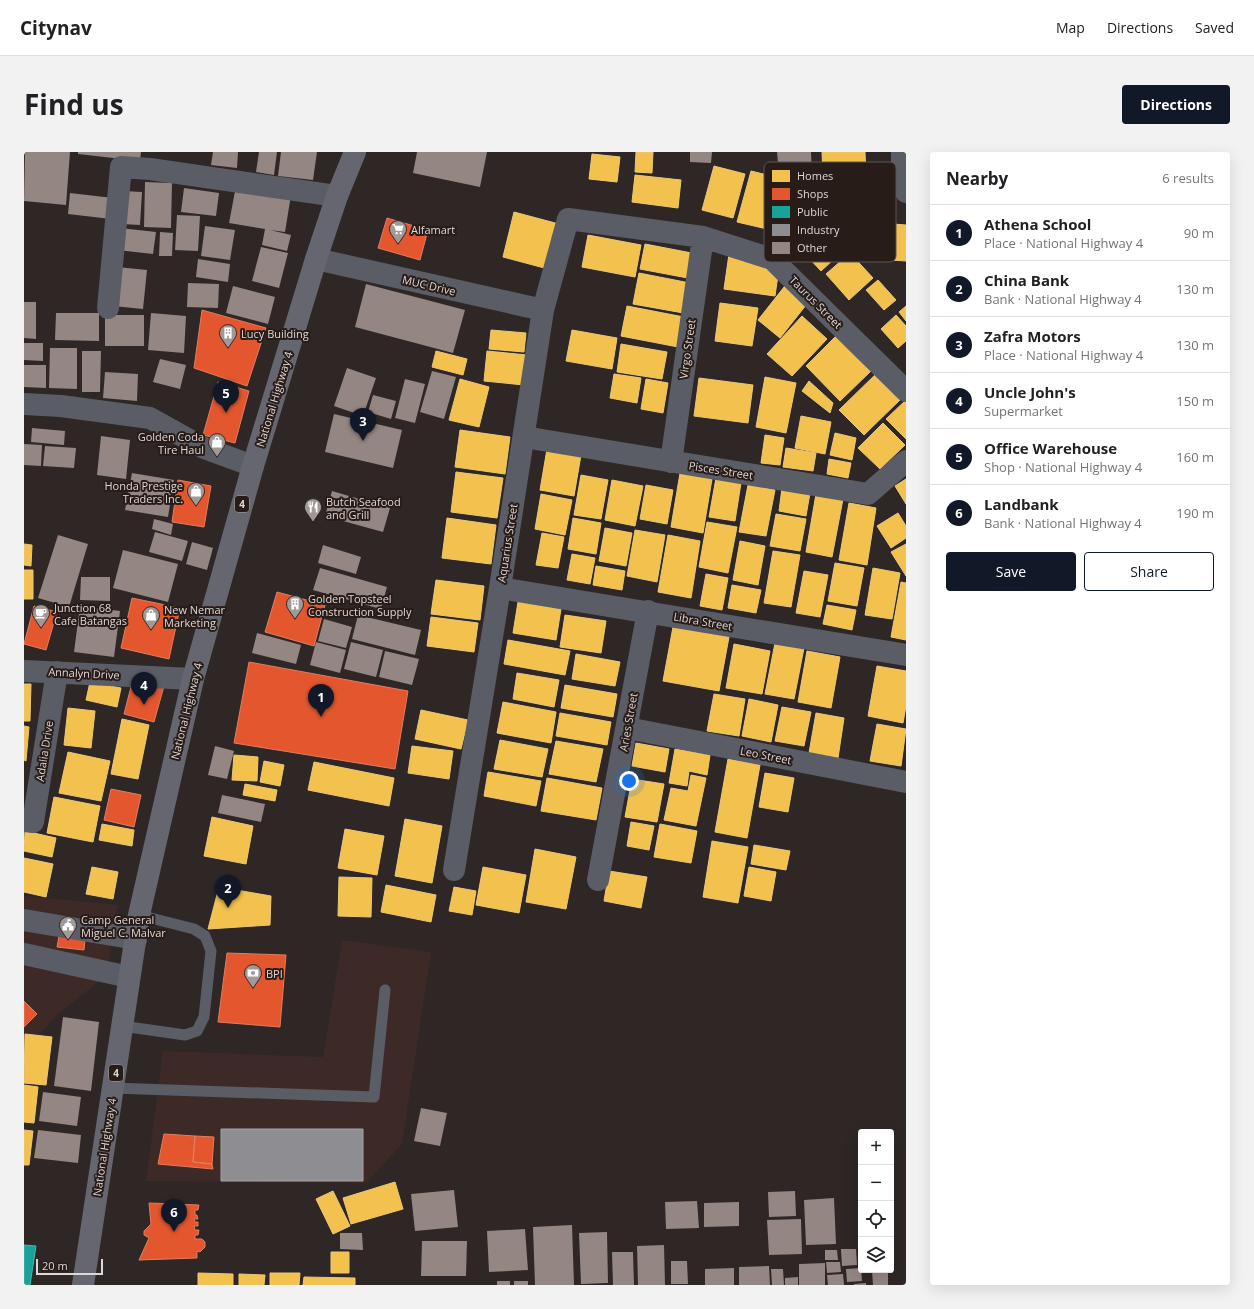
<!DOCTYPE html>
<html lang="en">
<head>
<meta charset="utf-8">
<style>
  :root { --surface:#fff; --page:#f2f2f2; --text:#202124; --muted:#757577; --line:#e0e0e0; --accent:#111827 }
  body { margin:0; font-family:"Open Sans",sans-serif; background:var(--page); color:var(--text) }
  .controls { position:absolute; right:12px; bottom:12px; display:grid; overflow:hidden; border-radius:4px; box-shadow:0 4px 16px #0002 }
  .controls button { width:36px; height:36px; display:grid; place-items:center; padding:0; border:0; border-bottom:1px solid var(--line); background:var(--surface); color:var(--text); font:20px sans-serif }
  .scale { position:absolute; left:12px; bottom:10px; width:67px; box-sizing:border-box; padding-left:4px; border:2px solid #dfd7d5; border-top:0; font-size:11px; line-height:14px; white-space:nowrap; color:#dfd7d5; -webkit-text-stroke:3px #281c19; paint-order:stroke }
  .you { position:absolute; left:605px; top:629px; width:14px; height:14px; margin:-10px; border:3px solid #fff; border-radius:50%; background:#1a73e8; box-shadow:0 0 0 6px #1a73e833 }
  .badge { display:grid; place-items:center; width:26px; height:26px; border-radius:50%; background:var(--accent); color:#fff; font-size:13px; font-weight:700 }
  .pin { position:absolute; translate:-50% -33px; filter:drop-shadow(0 1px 2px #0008) }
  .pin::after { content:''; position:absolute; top:21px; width:14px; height:12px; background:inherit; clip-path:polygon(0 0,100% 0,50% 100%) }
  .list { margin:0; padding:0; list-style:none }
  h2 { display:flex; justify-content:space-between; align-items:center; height:52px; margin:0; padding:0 16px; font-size:17px }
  h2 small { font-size:13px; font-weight:400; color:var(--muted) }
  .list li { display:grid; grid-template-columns:26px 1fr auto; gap:12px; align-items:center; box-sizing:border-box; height:56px; padding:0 16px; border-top:1px solid var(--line) }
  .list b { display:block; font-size:15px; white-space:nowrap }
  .list p { margin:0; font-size:13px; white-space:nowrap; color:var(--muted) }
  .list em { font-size:13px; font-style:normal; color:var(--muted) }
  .actions { display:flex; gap:8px; padding:12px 16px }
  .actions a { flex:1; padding:9px 0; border:1px solid var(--accent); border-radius:4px; text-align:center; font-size:14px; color:var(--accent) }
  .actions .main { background:var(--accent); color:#fff }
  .icon { flex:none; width:22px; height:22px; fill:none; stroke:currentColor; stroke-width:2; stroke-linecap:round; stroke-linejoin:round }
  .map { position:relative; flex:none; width:882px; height:1133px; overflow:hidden; border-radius:4px }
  header { display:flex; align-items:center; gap:24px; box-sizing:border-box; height:56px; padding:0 20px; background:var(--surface); border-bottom:1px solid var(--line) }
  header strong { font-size:19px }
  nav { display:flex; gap:22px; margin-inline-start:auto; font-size:14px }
  .intro { display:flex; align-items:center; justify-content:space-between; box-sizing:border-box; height:96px; padding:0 24px }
  h1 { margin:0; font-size:28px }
  .button { padding:10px 18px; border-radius:4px; background:var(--accent); color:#fff; font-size:14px; font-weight:700 }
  main { display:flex; gap:24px; padding:0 24px }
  aside { flex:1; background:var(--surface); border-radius:4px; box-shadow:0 4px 16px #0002 }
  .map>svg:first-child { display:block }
</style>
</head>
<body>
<header>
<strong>Citynav</strong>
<nav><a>Map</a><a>Directions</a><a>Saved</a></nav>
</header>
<div class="intro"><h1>Find us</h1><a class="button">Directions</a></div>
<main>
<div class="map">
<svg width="882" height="1133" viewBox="0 0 882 1133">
  <rect width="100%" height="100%" fill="#2e2726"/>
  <path fill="#3d2a27" d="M0 744 94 753 82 824 35 861 0 899Z
    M318 788 407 800 378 992 342 1031 122 1029 139 899 299 905Z"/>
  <path fill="#f2c14e" stroke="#ecc876" d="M612 0H629L628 21 611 20Z
    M798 0H841L842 25 799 26Z
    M568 2 596 5 593 30 565 27Z
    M690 14 721 22 709 66 678 58Z
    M727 19 756 26 743 77 713 70Z
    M611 23 657 28 654 56 608 50Z
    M490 60 535 72 524 117 479 105Z
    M795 70 820 98 797 119 771 91Z
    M869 72 882 73V109L867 108Z
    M564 83 617 93 611 125 558 115Z
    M621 92 673 102 669 127 616 117Z
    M826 101 849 126 825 148 802 122Z
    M705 102 756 109 751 144 700 137Z
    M615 121 671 132 665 162 609 152Z
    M854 128 872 148 860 158 842 138Z
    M764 130 786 148 756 186 734 168Z
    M696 151 734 156 728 194 691 189Z
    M603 154 660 165 654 195 597 184Z
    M882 154V169L875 160Z
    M872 163 882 174V189L874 196 857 177Z
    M778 164 803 187 768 224 743 202Z
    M467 178 502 181 500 200 465 197Z
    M548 178 593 186 588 217 542 209Z
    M812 184 847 219 816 249 782 214Z
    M597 192 643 200 638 227 593 220Z
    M412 199 443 207 439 223 408 215Z
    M463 199 503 203 500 233 460 229Z
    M854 220 879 245 840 283 815 258Z
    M590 222 617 226 613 251 586 246Z
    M741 225 772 231 762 281 732 275Z
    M675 226 729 233 724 271 670 264Z
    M436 227 465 235 455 275 425 268Z
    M622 227 644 231 639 261 617 257Z
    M785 229 809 251 806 261 778 239Z
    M882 248V287L862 267Z
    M777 264 807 270 801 302 771 296Z
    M859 271 881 293 856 317 834 296Z
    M436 278 486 285 481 322 431 315Z
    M811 281 832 286 828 308 806 303Z
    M741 283 760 286 756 313 737 311Z
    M762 296 792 301 789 319 759 315Z
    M523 297 557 303 550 344 516 338Z
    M805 307 827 311 824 326 803 322Z
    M432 320 479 326 473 366 427 360Z
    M656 321 688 327 679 381 647 375Z
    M557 323 584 328 577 367 550 363Z
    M692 326 717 331 711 369 685 365Z
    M882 327V352L871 334Z
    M588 328 619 334 611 374 581 368Z
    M622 333 649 338 643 372 616 367Z
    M724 333 751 338 742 384 715 380Z
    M758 336 786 341 782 364 755 359Z
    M517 342 548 348 541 383 511 377Z
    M792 342 819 347 808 405 782 400Z
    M825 351 852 356 843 413 815 408Z
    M874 361 882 374V386L867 396 853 374Z
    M752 362 782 367 776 399 746 394Z
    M423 366 472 373 467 412 418 406Z
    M549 366 577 371 572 402 544 397Z
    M683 370 713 375 704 421 675 415Z
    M581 376 608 381 602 414 575 409Z
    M611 378 641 383 633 430 603 424Z
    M518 381 540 385 534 416 512 413Z
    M644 383 676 389 667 446 634 440Z
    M716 389 741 394 734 433 709 428Z
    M0 392 8 393 7 414 0 413Z
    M882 392V424L867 400Z
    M749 399 776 403 767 455 740 451Z
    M548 402 571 406 566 432 543 428Z
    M811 411 840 416 833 454 804 449Z
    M572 414 601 419 598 438 569 433Z
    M849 416 876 421 868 467 841 463Z
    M0 418H9V447H0Z
    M780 419 804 423 796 465 772 461Z
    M682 422 704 426 698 458 676 454Z
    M412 428 460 434 456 468 407 462Z
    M877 430 882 431V488L867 485Z
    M708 433 737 438 732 461 704 456Z
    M494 450 537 457 532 488 489 481Z
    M803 453 832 458 828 478 799 472Z
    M541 463 582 469 577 501 536 495Z
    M407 465 454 471 450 500 403 494Z
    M649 475 705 485 695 539 639 529Z
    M484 488 546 499 541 523 480 512Z
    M751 491 780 496 770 547 741 542Z
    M710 492 746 499 738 542 702 536Z
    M783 499 816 505 807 556 774 550Z
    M552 502 596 510 591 534 548 527Z
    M853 514 882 519V554L879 571 844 564Z
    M493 521 535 528 530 555 489 547Z
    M66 530 97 536 93 555 62 548Z
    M0 532H7L6 569H0Z
    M541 533 593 542 589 565 537 556Z
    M690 542 721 547 715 584 683 579Z
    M725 547 754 553 747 590 718 584Z
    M479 550 532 560 527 591 473 581Z
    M758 555 787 560 780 594 751 589Z
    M44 556 71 559 67 596 40 593Z
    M397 558 444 568 437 597 391 587Z
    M536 561 587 570 583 593 532 584Z
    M792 561 820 566 814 606 785 601Z
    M98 567 125 573 114 627 87 622Z
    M853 572 882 577 877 614 846 609Z
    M0 574 5 575 2 609 0 608Z
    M476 588 524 597 518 625 470 617Z
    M532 589 579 597 572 630 525 622Z
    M612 591 645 597 641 620 608 614Z
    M388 594 429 599 425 627 384 621Z
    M651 597 686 603 683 623 665 619 663 634 645 631Z
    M44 600 86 609 77 649 35 641Z
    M210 603 234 605 233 629 208 628Z
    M704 607 736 613 723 686 691 680Z
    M240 609 260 613 256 634 236 630Z
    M290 610 370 626 365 654 284 638Z
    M464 620 517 629 512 654 460 644Z
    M741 621 770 626 764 660 735 655Z
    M667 623 682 626 672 674 640 668 647 636 664 639Z
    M523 626 578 636 572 668 517 659Z
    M608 627 640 632 633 670 601 665Z
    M221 632 253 638 251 649 219 643Z
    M30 645 76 654 69 690 23 681Z
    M188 665 229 674 222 712 180 704Z
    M381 667 418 674 408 731 371 724Z
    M607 670 630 674 625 698 603 694Z
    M78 672 110 678 108 694 75 688Z
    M636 672 673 679 667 711 630 705Z
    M321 677 360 684 353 723 314 716Z
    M1 679 32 686 28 705 0 699Z
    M688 689 724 695 714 751 679 745Z
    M730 693 766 699 762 718 727 712Z
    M511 697 552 705 542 757 502 750Z
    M0 706 29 712 22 745 0 740Z
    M68 715 94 720 89 747 62 742Z
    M459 715 502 723 495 761 452 753Z
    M725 715 752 720 747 749 720 744Z
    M585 719 623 725 617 756 580 749Z
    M315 725 348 726 347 765 314 764Z
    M362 733 412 743 407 770 357 760Z
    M195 735 247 744 246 773 184 777Z
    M430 735 452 739 448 763 425 759Z
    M1 882 28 885 22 933 0 931Z
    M0 933 14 935 10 971 0 970Z
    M0 978 9 979 5 1013H0Z
    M371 1030 379 1057 327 1072 319 1046Z
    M309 1039 326 1074 309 1082 292 1047Z
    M307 1100H325V1121H307Z
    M174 1121 209 1122V1133H174Z
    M246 1121H276L275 1133H246Z
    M215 1122 241 1123 240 1133H215Z
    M280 1125 331 1126V1133H279Z"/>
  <path fill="#e4572e" stroke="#e27d60" d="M363 66 404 78 396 108 354 96Z
    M178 158 242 176 223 234 170 216Z
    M194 230 225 239 211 291 179 283Z
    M154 328 187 334 180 375 148 370Z
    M253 440 301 453 290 494 241 480Z
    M108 446 156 456 145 507 97 496Z
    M10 454 33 460 22 498 0 492Z
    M225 510 384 539 371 617 210 591Z
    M109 527 140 534 130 570 100 562Z
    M87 637 117 643 110 675 80 668Z
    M35 784 61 788 60 798 33 795Z
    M203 801 262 803 256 875 194 870Z
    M0 849 13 862 0 875Z
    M140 982 171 984 169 1010 188 1012 189 1017 134 1012Z
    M171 984 190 985 188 1012 169 1010Z
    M125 1051 175 1053 174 1058H171V1063H173L174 1067H170L171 1070H174V1074H170L171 1078H175L174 1083H171V1087H178L181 1090V1095L176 1100 173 1099V1106L115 1108 125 1086 120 1083V1079L127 1072Z"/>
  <path fill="#17a398" stroke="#53b3aa" d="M0 1093 12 1094 6 1133H0Z"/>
  <path fill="#8d8d92" stroke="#a6a3a6" d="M197 977H339V1029H197Z"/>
  <path fill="#948683" d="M1 0H46L42 53 0 49Z
    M54 0H117L116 9 54 2Z
    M189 0H214L213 16 187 13Z
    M235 0H253L250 23 232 20Z
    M257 0H293L289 28 254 24Z
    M393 0H463L456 35 389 21Z
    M666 0H688L687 11 666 10Z
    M753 0H787L788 22 755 24Z
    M121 30 148 31 147 76 120 75Z
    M212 34 267 43 261 80 246 78 267 83 263 99 238 93 241 77 205 71Z
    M160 36 195 41 192 64 157 60Z
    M100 39 118 40 116 73 98 72Z
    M46 41 89 46 87 67 44 62Z
    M153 63 176 64 174 99 151 98Z
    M181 74 211 78 206 108 177 104Z
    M96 76 132 80 129 102 93 98Z
    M136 80 149 81 148 104H135Z
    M237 95 264 101 255 136 228 129Z
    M174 107 206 112 204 130 172 125Z
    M93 115 123 118 119 157 89 154Z
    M164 131 195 132 194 156 163 155Z
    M342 132 441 158 429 201 331 175Z
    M209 134 251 145 244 172 202 161Z
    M0 150H12V187L0 186Z
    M32 161H75V189L31 188Z
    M127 161 162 164 160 201 124 198Z
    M81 163H120V194H81Z
    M0 191H19V209L0 208Z
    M26 196H53V237L25 236Z
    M58 199H77L76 240H58Z
    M136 207 162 213 156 237 129 230Z
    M0 213H22V236L0 235Z
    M323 216 352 226 339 264 310 254Z
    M408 219 432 225 420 267 396 260Z
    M81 220 114 222 113 249 79 246Z
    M381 227 401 232 391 271 371 266Z
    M349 243 372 249 367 267 344 260Z
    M310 262 378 278 369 316 301 300Z
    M8 276 41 279 40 293 7 290Z
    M77 284 106 288 102 327 73 323Z
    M0 292 18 293 17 314 0 313Z
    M21 294 52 296 50 316 19 314Z
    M108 321 150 328 144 365 101 358Z
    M308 339 366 356 359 380 301 364Z
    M130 367 149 372 147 383 128 377Z
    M131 380 164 389 158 409 125 400Z
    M34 383 64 392 45 455 14 446Z
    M168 390 189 396 183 418 162 412Z
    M299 393 337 405 332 422 294 411Z
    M99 398 154 412 144 450 89 436Z
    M296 416 363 435 357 457 289 438Z
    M57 425H86V449L56 448Z
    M56 454 96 459 90 505 50 500Z
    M334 463 397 478 391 503 328 487Z
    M300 467 328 475 322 496 294 489Z
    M233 481 277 493 272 512 228 501Z
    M292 490 322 498 316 521 286 513Z
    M327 490 359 498 352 525 320 517Z
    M361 499 395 507 388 533 355 525Z
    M191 594 210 599 203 627 184 623Z
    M198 643 241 652 237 670 194 661Z
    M39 865 75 870 67 939 30 934Z
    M19 940 57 945 53 974 15 969Z
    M397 956 423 961 416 994 390 989Z
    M14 978 57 983 54 1011 10 1006Z
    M430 1038 434 1075 391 1079 387 1042Z
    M771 1039 772 1064 745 1065 744 1040Z
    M810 1046 812 1092 782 1093 780 1048Z
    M673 1049 675 1076 642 1077 641 1050Z
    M715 1050V1074L680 1075V1051Z
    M777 1067 778 1102 745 1103 743 1068Z
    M548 1073 550 1133H511L509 1075Z
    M501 1077 504 1118 465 1120 463 1079Z
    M583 1080 584 1131 557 1132 555 1081Z
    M316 1081H338L339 1098 316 1097Z
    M398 1089H443L442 1124H397Z
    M640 1093 641 1133H614L613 1094Z
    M817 1097H832L833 1113 818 1114Z
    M801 1098H813L814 1108H801Z
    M588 1100H609L610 1133H589Z
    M647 1109H663L664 1132H647Z
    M802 1110H816L817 1120 803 1121Z
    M801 1111V1133H775V1112Z
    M745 1114 746 1133H715V1115Z
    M710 1116V1133H681V1117Z
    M837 1116 838 1129 823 1130 822 1117Z
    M747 1117H759L760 1133H748Z
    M864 1118V1133H849L848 1119Z
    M819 1122 820 1133H804L803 1123Z
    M774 1125V1133H761V1126Z
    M473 1129H486V1133H473Z
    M490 1129H504V1133H490Z
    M842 1131V1133H830V1132Z"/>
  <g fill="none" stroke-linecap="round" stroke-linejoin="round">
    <path stroke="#5a5d65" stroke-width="11" d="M98 874 161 883 173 879 180 865 187 799 181 784 170 777 115 763
      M89 936 350 945 361 838"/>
    <path stroke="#5a5d65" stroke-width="22" d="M878 0V34L882 40
      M292 107 519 158
      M84 156 97 15 126 17 313 44
      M0 252 37 254 126 266 180 296 229 314
      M500 285 844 342 882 309
      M647 310 679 85
      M476 436 882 503
      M0 519 169 527
      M603 576 882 630
      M0 669 9 670 33 520
      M430 718 476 436 519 158 544 67 679 85 748 107 882 239
      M574 728 624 459
      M0 768 112 787
      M0 802 105 825"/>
    <path stroke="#656670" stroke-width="22" d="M59 1133 115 763 169 527 229 314 292 107 313 44 331 0"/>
  </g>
  <defs>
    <g id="supermarket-pin" transform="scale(0.9)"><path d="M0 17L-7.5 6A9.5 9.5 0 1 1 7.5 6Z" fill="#a19998" stroke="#281c19"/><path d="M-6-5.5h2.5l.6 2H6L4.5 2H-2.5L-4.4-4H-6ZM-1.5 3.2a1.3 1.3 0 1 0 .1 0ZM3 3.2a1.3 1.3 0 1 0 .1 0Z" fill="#fff"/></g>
    <g id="building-pin" transform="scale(0.9)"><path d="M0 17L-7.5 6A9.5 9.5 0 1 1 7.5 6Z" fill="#a19998" stroke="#281c19"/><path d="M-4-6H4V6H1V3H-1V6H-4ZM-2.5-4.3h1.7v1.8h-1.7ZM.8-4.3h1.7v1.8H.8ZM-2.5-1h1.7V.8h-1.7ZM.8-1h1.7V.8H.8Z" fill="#fff"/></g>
    <g id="shop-pin" transform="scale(0.9)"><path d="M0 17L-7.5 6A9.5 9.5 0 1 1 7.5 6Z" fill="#a19998" stroke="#281c19"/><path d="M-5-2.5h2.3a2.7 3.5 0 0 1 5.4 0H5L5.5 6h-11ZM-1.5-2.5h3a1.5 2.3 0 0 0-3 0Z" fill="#fff"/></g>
    <g id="restaurant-pin" transform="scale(0.9)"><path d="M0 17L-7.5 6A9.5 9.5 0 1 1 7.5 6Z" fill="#a19998" stroke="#281c19"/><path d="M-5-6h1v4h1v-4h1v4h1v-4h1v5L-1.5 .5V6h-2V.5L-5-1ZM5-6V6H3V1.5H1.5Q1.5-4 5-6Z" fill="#fff"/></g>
    <g id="cafe-pin" transform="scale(0.9)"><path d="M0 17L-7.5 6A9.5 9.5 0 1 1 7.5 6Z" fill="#a19998" stroke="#281c19"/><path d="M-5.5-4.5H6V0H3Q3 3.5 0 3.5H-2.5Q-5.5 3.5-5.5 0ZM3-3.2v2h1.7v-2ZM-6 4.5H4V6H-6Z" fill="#fff"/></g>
    <g id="civic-pin" transform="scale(0.9)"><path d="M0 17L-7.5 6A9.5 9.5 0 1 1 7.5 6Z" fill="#a19998" stroke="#281c19"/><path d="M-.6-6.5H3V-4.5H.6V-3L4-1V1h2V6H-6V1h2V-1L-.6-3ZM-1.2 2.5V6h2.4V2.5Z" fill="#fff"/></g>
    <g id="bank-pin" transform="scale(0.9)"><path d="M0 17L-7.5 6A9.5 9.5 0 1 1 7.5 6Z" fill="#a19998" stroke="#281c19"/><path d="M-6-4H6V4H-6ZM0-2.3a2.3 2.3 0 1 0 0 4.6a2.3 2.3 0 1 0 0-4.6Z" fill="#fff"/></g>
  </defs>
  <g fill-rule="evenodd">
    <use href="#supermarket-pin" x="374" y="77"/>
    <use href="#building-pin" x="204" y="181"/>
    <use href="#shop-pin" x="193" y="290"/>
    <use href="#shop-pin" x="172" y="339"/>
    <use href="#restaurant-pin" x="289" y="355"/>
    <use href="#building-pin" x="271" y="452"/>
    <use href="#cafe-pin" x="17" y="461"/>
    <use href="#shop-pin" x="127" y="463"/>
    <use href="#civic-pin" x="44" y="773"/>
    <use href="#bank-pin" x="229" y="821"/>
  </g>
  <g text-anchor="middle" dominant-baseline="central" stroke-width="4" stroke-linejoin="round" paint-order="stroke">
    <g fill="#281c19" stroke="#a89f9d" stroke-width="1">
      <rect x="211" y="344" width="14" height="16" rx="3"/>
      <rect x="85" y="913" width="14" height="16" rx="3"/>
    </g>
    <g font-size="10" font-weight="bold" fill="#dfd7d5">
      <text x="218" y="352">4</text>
      <text x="92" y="921">4</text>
    </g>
    <g font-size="11" fill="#dfd7d5" stroke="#281c19" text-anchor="start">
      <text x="387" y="77">Alfamart</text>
      <text x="217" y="181">Lucy Building</text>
      <text x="180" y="284" text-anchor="end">Golden Coda<tspan x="180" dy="13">Tire Haul</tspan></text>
      <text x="159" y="333" text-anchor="end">Honda Prestige<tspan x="159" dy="13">Traders Inc.</tspan></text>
      <text x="302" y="349">Butch Seafood<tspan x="302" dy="13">and Grill</tspan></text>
      <text x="284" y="446">Golden Topsteel<tspan x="284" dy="13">Construction Supply</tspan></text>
      <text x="30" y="455">Junction 68<tspan x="30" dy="13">Cafe Batangas</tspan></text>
      <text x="140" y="457">New Nemar<tspan x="140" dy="13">Marketing</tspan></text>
      <text x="57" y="767">Camp General<tspan x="57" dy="13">Miguel C. Malvar</tspan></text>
      <text x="242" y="821">BPI</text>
    </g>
    <g font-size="11" fill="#dfd7d5" stroke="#281c19">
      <text transform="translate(405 133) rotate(13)">MUC Drive</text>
      <text transform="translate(792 150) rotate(45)">Taurus Street</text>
      <text transform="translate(663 197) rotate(-82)">Virgo Street</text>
      <text transform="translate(250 247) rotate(-73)">National Highway 4</text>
      <text transform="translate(697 318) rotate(9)">Pisces Street</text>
      <text transform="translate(483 391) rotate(-81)">Aquarius Street</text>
      <text transform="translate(679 469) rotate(10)">Libra Street</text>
      <text transform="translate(60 521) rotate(3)">Annalyn Drive</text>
      <text transform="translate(162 559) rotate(-76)">National Highway 4</text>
      <text transform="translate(604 570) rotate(-80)">Aries Street</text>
      <text transform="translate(20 599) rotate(-81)">Adalia Drive</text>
      <text transform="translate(742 603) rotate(11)">Leo Street</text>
      <text transform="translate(80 995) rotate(-81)">National Highway 4</text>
    </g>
  </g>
  <rect x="740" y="10" width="132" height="100" rx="6" fill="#281c19" stroke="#5f5451" stroke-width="1"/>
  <rect x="748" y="18" width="18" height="12" fill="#f2c14e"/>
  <rect x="748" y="36" width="18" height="12" fill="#e4572e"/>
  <rect x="748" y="54" width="18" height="12" fill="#17a398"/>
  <rect x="748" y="72" width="18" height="12" fill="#8d8d92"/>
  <rect x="748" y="90" width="18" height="12" fill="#948683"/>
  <g font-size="11" fill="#dfd7d5">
    <text x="773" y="28">Homes</text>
    <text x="773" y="46">Shops</text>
    <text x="773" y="64">Public</text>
    <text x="773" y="82">Industry</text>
    <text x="773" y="100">Other</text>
  </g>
</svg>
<div class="controls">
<button>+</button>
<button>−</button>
<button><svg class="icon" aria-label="locate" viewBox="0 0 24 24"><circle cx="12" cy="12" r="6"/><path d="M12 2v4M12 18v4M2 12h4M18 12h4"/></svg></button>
<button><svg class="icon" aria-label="layers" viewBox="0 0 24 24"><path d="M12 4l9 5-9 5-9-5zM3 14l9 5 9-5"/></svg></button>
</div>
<div class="scale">20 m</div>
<div class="you"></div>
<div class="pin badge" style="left:297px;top:565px">1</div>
<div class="pin badge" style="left:204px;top:756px">2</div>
<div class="pin badge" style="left:339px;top:289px">3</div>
<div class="pin badge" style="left:120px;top:553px">4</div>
<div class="pin badge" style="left:202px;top:261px">5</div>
<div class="pin badge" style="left:150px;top:1080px">6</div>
</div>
<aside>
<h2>Nearby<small>6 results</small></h2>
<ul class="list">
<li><span class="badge">1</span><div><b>Athena School</b><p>Place · National Highway 4</p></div><em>90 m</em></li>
<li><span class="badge">2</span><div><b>China Bank</b><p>Bank · National Highway 4</p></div><em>130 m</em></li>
<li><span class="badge">3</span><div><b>Zafra Motors</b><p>Place · National Highway 4</p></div><em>130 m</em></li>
<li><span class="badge">4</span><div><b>Uncle John's</b><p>Supermarket</p></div><em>150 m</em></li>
<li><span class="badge">5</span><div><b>Office Warehouse</b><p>Shop · National Highway 4</p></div><em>160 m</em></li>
<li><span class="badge">6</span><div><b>Landbank</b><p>Bank · National Highway 4</p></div><em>190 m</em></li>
</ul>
<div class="actions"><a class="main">Save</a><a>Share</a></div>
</aside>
</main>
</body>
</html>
